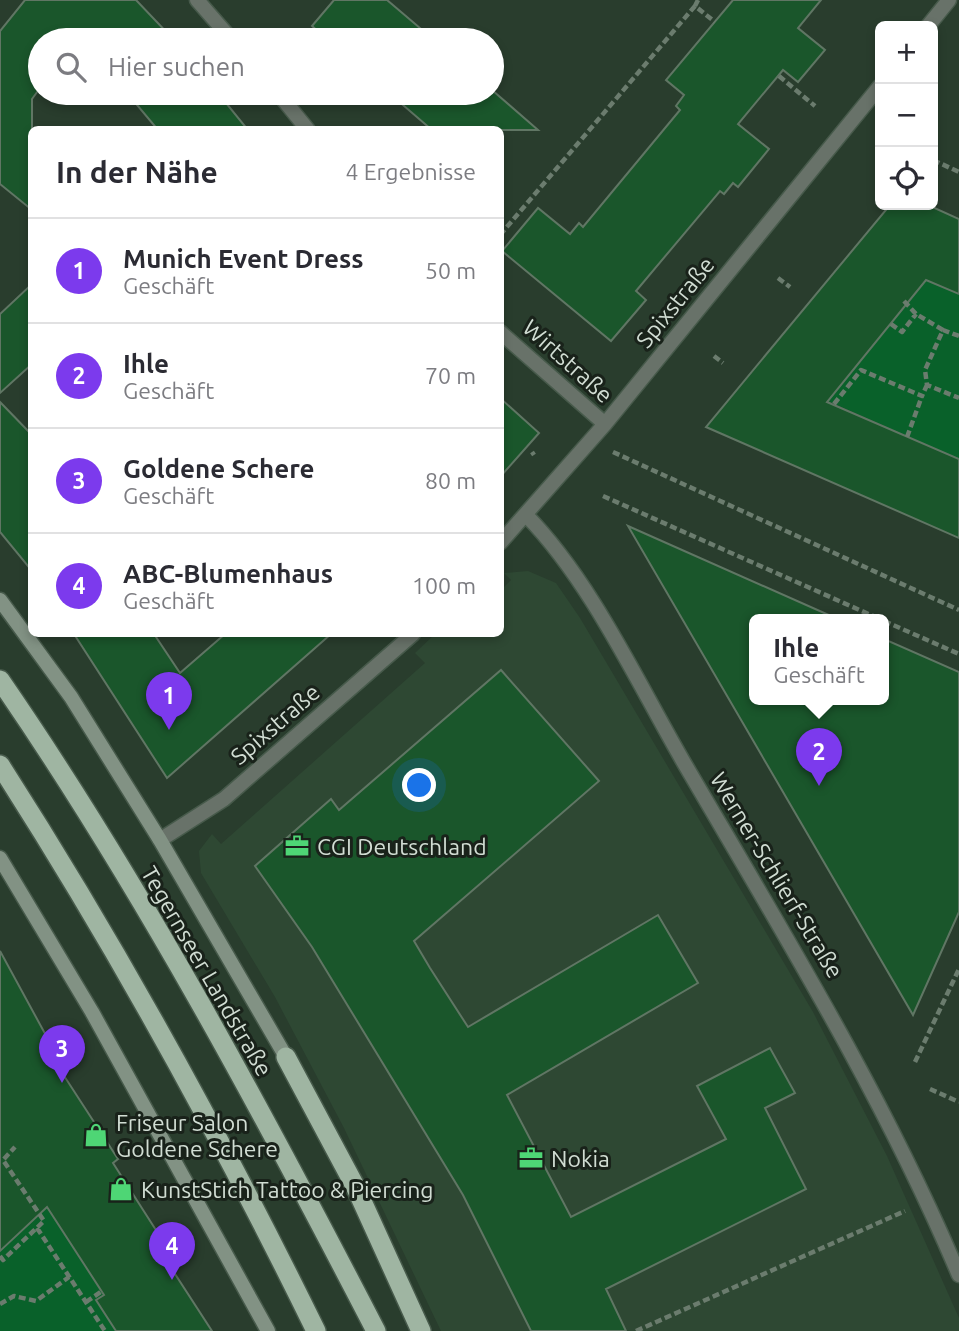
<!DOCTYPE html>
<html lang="de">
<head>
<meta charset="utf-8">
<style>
  :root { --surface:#fff; --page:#f7f7f7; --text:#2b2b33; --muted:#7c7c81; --line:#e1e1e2; --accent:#7c3aed }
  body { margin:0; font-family:Ubuntu,sans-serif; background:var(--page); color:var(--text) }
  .controls { position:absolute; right:21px; top:21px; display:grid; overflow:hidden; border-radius:10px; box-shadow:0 4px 10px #0003 }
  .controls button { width:63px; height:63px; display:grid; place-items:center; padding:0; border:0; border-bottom:2px solid var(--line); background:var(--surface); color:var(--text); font:35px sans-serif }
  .you { position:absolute; left:420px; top:786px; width:24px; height:24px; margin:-18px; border:5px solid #fff; border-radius:50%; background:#1a73e8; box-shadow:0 0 0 10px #1a73e833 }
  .badge { display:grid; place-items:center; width:46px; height:46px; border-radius:50%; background:var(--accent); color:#fff; font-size:23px; font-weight:700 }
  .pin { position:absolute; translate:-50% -58px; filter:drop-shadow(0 2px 4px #0008) }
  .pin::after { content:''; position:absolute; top:37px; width:24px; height:21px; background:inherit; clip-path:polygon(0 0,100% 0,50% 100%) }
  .popup { position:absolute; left:749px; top:614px; width:140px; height:91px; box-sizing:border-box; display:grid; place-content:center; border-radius:10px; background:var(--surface); filter:drop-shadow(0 2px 5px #0005); font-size:23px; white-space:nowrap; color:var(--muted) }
  .popup b { font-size:26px; color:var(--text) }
  .popup::after { content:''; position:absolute; left:50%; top:100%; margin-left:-14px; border:14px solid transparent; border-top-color:var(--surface) }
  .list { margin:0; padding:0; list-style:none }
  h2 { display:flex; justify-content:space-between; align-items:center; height:91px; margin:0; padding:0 28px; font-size:30px }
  h2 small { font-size:23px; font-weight:400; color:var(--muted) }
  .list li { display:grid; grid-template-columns:46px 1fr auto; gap:21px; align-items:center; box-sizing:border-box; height:105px; padding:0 28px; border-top:2px solid var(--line) }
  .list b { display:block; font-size:26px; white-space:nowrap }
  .list p { margin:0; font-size:23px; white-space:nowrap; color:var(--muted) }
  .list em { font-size:23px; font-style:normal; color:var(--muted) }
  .icon { flex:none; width:38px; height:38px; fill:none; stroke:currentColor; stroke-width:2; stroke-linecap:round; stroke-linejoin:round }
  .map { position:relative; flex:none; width:959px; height:1331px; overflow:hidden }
  .search { position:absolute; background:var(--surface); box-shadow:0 4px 10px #0003; left:28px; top:28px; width:476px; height:77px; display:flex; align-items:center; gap:18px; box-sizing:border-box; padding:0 24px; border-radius:38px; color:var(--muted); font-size:26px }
  .panel { position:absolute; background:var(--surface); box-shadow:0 4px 10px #0003; left:28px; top:126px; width:476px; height:511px; border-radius:10px }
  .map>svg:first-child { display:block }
</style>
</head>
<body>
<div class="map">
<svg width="959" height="1331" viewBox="0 0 959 1331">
  <rect width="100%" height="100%" fill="#293d2d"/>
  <path fill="#2e4833" d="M528 571 556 583 580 618 813 1012 887 1156 959 1318V1331H441L344 1128 275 997 201 873 199 851 212 834 221 844 425 663 415 653 435 634H500L501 590 511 580 504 573Z"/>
  <path fill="#09612a" d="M922 278 959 294V459L821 398 833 393 904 307Z
    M0 1156 46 1206 102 1291 104 1295 96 1301 116 1331H0Z"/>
  <path fill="#1a562b" stroke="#607664" stroke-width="2" d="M25 0H136L174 40H40V88L32 99V210L0 184V31Z
    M334 0H387L434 40H328L312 26Z
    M733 0H821L798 28 825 50 798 82 783 70 738 124 769 149 738 187 733 183 724 194 720 191 636 291 646 300 611 341 502 251 538 208 570 234 579 223 583 227 680 110 676 106 684 95 666 80Z
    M492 90 538 130H432L389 93H492Z
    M127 93H218L248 130H158Z
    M890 205H928L959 219V294L926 280 827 402 959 459V538L706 427Z
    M32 284V364L0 393V314Z
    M500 398 539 433 500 477Z
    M0 402 32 435V571L0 532Z
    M628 526 840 620H754V700H884V639L959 672V912L913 1015Z
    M74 634H154L180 673 225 634H331L167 778Z
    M501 670 599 781 414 941 430 968 468 1027 658 915 698 983 507 1095 571 1217 726 1139 697 1086 770 1048 795 1093 765 1108 806 1189 606 1289 626 1331H531L463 1195 312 947 255 866 331 799 339 810Z
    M0 951 61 1063 57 1065 118 1159 113 1163 170 1252 164 1257 212 1331H116L96 1300 104 1295 47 1207 0 1251Z"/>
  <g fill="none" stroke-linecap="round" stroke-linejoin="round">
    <g stroke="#475a4b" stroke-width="17">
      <path id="minor" d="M197 0 232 40
        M928 26 949 0
        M278 93 308 130
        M500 332 605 424
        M526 515C592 582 639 686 687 768 784 934 884 1097 959 1275
        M500 543 605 424 880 86
        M160 840 224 799 413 634"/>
    </g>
    <g stroke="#475a4b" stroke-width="17">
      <path id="secondary" d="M0 600 71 697 160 840 286 1057
        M0 858 92 1012 268 1331"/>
    </g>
    <g stroke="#475a4b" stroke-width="22">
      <path id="trunk" d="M0 680C142 886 261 1109 376 1331
        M0 765C117 947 221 1137 316 1331
        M286 1057 356 1188 421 1331"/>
    </g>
    <path stroke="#6b7c6e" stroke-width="4.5" stroke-dasharray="7 3.5" stroke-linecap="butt" d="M698 0 695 6 715 22
      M779 76 815 106
      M933 160 959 172
      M500 235 695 6
      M778 278 790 287
      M904 301 916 314 943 330
      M891 324 902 332 916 314
      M959 336 943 330 925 370 927 385 959 398
      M714 356 723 363
      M834 404 861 370 922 396 927 385
      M907 437 922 396
      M532 452 534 455
      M613 452 959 610
      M603 496 882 620
      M884 621 959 654
      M915 1062 959 969
      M930 1089 959 1102
      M37 1228 105 1331
      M0 1256 3 1260 44 1221 3 1160 15 1147
      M86 1302 102 1291
      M0 1304 14 1296 36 1301 69 1277
      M636 1331 905 1211"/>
    <use href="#minor" stroke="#687269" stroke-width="14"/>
    <use href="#secondary" stroke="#829284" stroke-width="14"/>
    <use href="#trunk" stroke="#9fb5a2" stroke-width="19"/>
  </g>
  <defs>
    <g id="office-bare" transform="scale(1.89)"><path d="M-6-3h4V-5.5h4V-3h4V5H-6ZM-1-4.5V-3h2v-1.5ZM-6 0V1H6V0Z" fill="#4ed675" stroke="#19221a" stroke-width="2.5" paint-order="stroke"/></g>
    <g id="shop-bare" transform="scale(1.89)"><path d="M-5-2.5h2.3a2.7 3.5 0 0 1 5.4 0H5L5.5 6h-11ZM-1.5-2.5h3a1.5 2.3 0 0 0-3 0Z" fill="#4ed675" stroke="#19221a" stroke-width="2.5" paint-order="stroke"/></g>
  </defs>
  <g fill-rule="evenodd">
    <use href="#office-bare" x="297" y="846"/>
    <use href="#shop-bare" x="96" y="1135"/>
    <use href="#office-bare" x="531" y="1158"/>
    <use href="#shop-bare" x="121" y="1189"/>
  </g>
  <g text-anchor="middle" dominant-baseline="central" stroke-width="6" stroke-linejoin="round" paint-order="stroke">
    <g font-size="23" fill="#d1ddd3" stroke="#19221a">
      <text transform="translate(675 302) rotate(-51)">Spixstraße</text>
      <text transform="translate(568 361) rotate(42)">Wirtstraße</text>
      <text transform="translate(275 724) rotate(-41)">Spixstraße</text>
      <text transform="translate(777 875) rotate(59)">Werner-Schlierf-Straße</text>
      <text transform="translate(207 971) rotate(60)">Tegernseer Landstraße</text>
    </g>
    <g font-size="23" fill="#d1ddd3" stroke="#19221a" text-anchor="start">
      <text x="317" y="846">CGI Deutschland</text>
      <text x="116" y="1122">Friseur Salon<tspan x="116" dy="26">Goldene Schere</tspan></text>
      <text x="551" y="1158">Nokia</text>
      <text x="141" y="1189">KunstStich Tattoo &amp; Piercing</text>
    </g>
  </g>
</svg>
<div class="controls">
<button>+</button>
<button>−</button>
<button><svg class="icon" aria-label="locate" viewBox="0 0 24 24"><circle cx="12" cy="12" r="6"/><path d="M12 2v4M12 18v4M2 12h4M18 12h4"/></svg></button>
</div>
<div class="you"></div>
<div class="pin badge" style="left:169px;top:730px">1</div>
<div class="pin badge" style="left:819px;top:786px">2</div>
<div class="popup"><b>Ihle</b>Geschäft</div>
<div class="pin badge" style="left:62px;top:1083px">3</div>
<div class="pin badge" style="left:172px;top:1280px">4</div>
<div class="search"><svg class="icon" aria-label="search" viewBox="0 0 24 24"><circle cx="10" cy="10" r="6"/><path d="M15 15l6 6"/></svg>Hier suchen</div>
<section class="panel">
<h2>In der Nähe<small>4 Ergebnisse</small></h2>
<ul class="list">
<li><span class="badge">1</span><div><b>Munich Event Dress</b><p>Geschäft</p></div><em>50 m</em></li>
<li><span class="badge">2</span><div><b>Ihle</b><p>Geschäft</p></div><em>70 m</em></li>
<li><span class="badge">3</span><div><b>Goldene Schere</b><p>Geschäft</p></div><em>80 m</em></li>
<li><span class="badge">4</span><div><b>ABC-Blumenhaus</b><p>Geschäft</p></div><em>100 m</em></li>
</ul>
</section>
</div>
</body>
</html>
